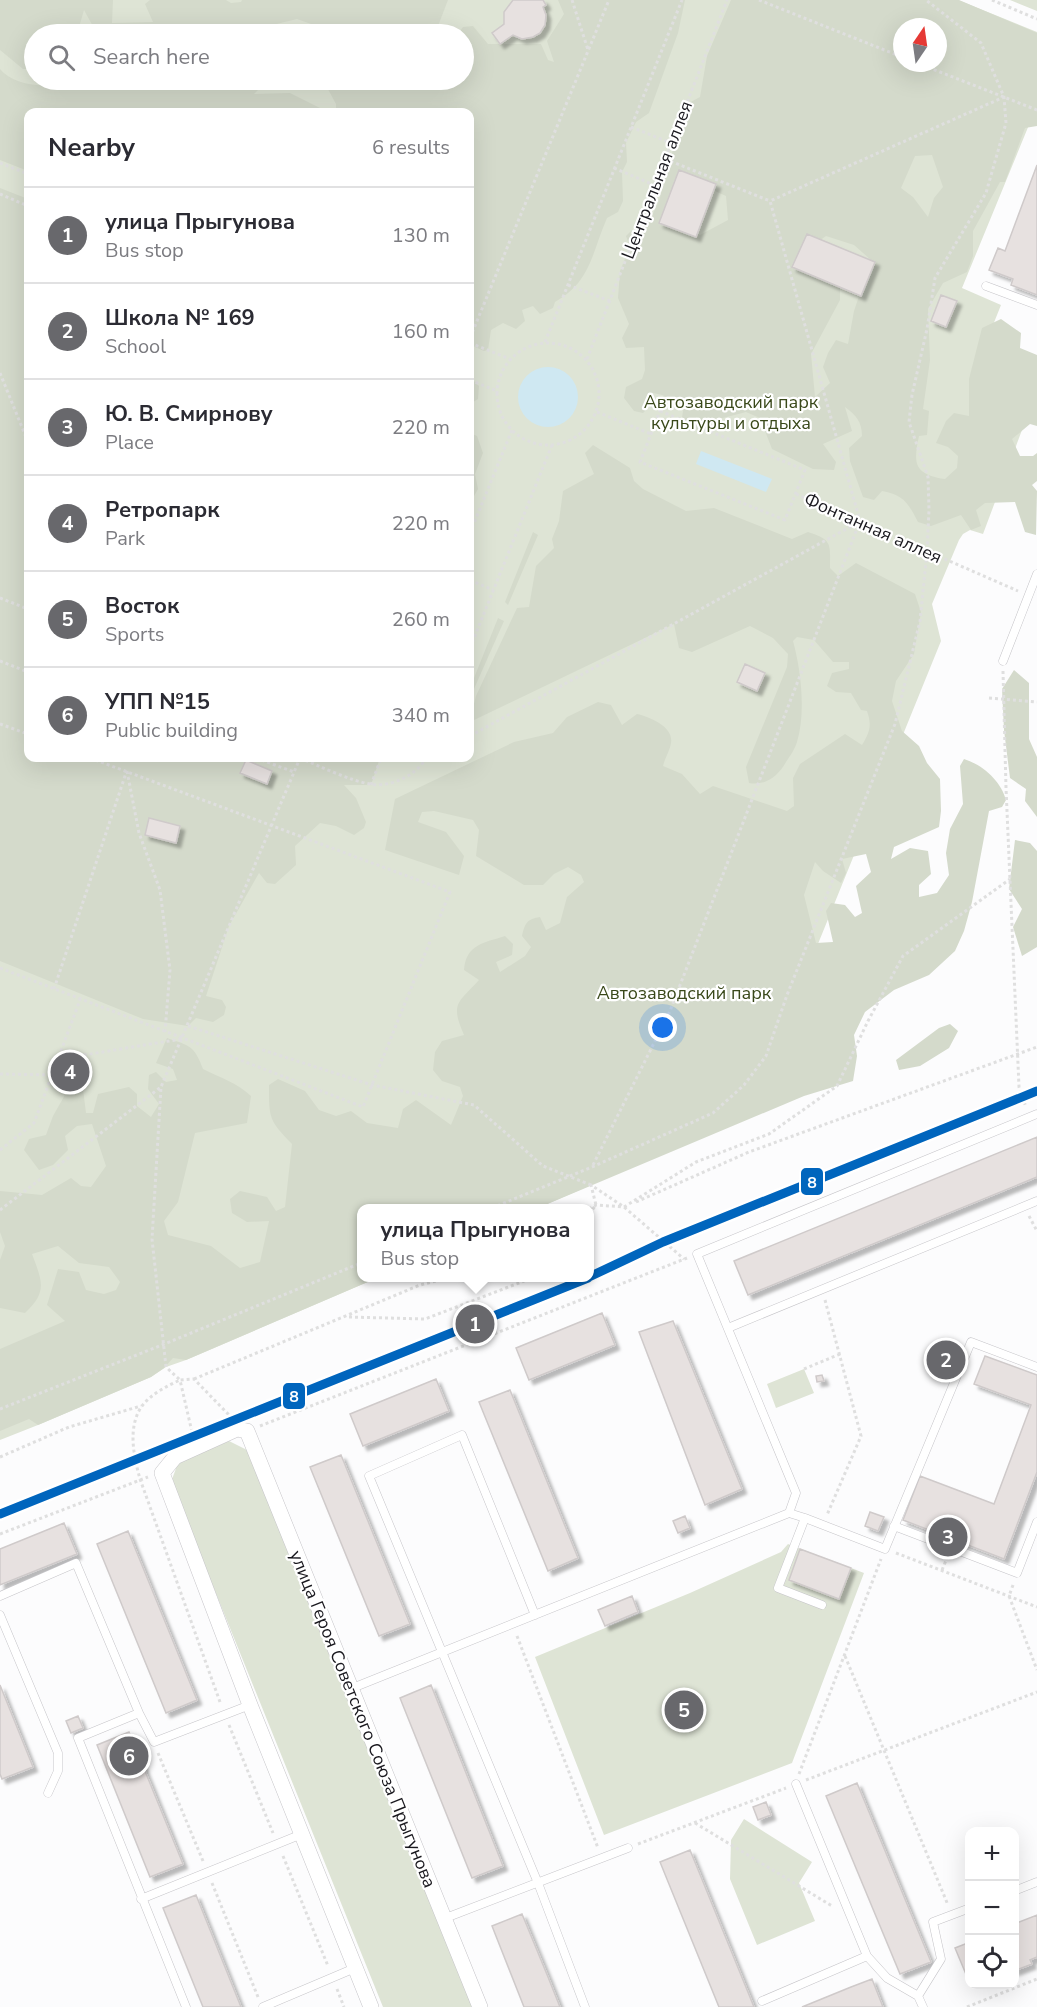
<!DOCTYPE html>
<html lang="en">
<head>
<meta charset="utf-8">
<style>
  :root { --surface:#fff; --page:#f2f2f3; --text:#2b2b33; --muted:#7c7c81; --line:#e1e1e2; --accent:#68686c }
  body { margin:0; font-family:"Nunito Sans",sans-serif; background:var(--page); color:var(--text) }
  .controls { position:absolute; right:18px; bottom:18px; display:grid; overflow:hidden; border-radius:12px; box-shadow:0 6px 24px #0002 }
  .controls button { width:54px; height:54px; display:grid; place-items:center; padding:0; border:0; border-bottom:2px solid var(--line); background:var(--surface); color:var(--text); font:30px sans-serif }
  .compass { position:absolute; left:893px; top:18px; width:54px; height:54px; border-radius:50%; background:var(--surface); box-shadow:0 6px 24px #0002; rotate:13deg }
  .you { position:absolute; left:663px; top:1028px; width:21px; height:21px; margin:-15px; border:4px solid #fff; border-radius:50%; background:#1a73e8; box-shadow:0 0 0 9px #1a73e833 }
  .badge { display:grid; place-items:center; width:39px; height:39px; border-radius:50%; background:var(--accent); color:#fff; font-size:20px; font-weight:700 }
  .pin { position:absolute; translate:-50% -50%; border:3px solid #fff; box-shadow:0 2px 6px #0006 }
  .popup { position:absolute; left:357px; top:1204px; width:237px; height:78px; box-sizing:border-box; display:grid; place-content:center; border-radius:12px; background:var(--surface); filter:drop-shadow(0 2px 4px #0005); font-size:20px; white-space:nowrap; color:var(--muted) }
  .popup b { font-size:22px; color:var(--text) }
  .popup::after { content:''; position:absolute; left:50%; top:100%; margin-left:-12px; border:12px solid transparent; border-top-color:var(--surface) }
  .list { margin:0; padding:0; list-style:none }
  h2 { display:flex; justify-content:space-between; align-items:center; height:78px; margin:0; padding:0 24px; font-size:26px }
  h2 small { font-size:20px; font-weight:400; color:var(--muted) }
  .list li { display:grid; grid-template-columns:39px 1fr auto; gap:18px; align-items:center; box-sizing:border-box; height:96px; padding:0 24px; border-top:2px solid var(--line) }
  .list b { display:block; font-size:22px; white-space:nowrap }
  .list p { margin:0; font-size:20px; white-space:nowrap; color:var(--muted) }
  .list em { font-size:20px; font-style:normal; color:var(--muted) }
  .icon { flex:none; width:33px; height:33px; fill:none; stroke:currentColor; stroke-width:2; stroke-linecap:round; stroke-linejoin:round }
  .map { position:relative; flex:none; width:1037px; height:2007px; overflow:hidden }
  .search { position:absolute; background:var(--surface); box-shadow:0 6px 24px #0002; left:24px; top:24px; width:450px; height:66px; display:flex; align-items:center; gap:15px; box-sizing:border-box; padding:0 21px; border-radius:33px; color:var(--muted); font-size:22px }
  .panel { position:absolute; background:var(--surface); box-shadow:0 6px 24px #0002; left:24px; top:108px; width:450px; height:654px; border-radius:12px }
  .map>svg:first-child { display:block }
</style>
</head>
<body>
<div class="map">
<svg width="1037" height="2007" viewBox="0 0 1037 2007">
  <defs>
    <filter id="shadow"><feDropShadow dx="4.5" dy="4.5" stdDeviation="1.5" flood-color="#0004"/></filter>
  </defs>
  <rect width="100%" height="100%" fill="#fcfcfd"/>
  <path fill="#dee4d5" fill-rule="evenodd" d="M0 0H958L1037 32V90L1031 120 962 288 1001 305 985 345 1037 390 983 534 970 530 963 534 959 540 932 604 941 641 781 1035 591 1185 538 1208H361V1278H377L186 1360 166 1367 151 1377 38 1425 0 1440ZM902 27H938V63H902ZM34 34H464V80H34ZM28 112H470V758H28Z
    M1010 0H1037V11Z
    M804 1369 814 1393 776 1408 767 1384Z
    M229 1441 249 1451 473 2007H383L171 1482 178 1463Z
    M788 1544 864 1573 792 1763 604 1835 535 1657 690 1593 781 1552Z
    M744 1819 812 1862 799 1883 815 1921 757 1945 730 1879 731 1840Z"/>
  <path fill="#d4dacb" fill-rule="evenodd" d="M0 0H113L112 23 153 22 145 4 150 0H226L231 3 241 2 242 0H448L438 26 445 34H296L299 31 314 25 297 19 236 34H94L95 30 84 10 77 34H34V69H23L0 50Z
    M558 0H685L678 33 649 113 636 122 626 143 627 162 622 172 623 201 618 212 607 218C592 252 591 282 555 302L553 308 540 314 533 306 522 310 525 321 516 329 503 323 491 330 488 350 484 351 473 346V323L470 322V112H336V104L323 80H446L447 82 452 80H464V34H458L463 27 473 26 488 44H541L548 60 554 62 547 41 564 14Z
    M731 0H959L1037 33V126L1025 128 1005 182H1000L973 231V256L967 272 943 283 928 309 930 360 923 409 929 411 927 435 919 436C913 464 914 474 945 479L957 468 958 456 948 447 936 443 946 421 954 413 969 416V379L982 328 1001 319 1021 333 1020 348 1037 355V426L1030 424 1012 439 1020 456H1033L1037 453V481L1032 485 1037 491 1036 535 1025 532 1015 502 985 503 976 510 981 526 971 530 961 515 931 526 918 522C908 503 904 495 882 491L874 500 863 497 850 461 849 448 862 436C862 422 856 415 845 407L852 431 823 444 836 462 834 470 813 469 772 449 760 418 746 412 715 420 702 432 681 424 684 405 662 395 649 392 646 410 643 413 634 411 624 398 626 387 642 379 645 370 644 347 626 348 622 338 629 324 618 298 620 271 630 247 626 236 631 231 647 226 659 201 685 105 700 97 707 56ZM902 27H938V63H902ZM932 155 943 187 934 198 928 217 913 197 901 188 915 156ZM690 180 726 196 728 220 700 235 682 230ZM826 236 854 245 871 260 854 311 848 344 836 340 828 353 823 367 830 383 815 397 811 354 840 300V286L816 243Z
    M0 69C15 87 49 89 70 80H266L267 81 254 94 290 93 328 112H28V171L0 160Z
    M0 188 28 199V758H380L371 785H344L356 798 366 822 364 828 354 835 336 826 320 823 295 846 296 865 275 884 267 883 259 873 229 926 206 996 222 1000 226 1007 224 1015 213 1022 196 1018 188 1026 143 1019 0 961Z
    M470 377 479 386 478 399 470 404Z
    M470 433 477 436 483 453 475 474 478 489 474 496 470 497Z
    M593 445 630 468 634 481 643 489 686 511 714 508 792 539 808 532C833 540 830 544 830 568L838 576 856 563 915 594 921 612 914 654 896 681 892 701 902 731 919 746 927 763 940 779 941 811 939 827 894 847 891 859 910 848 928 851 931 874 919 885V897L937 893 949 875 946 853 950 829 963 804 960 766 964 759C983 765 1001 781 1006 800L1002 807 989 811 972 902 964 931 955 951 929 975 894 990 865 1012 854 1035 857 1056 853 1081 804 1096 538 1208H361V1278H377L186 1360 173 1358 164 1368 151 1377 38 1425 29 1419 0 1431V1349L65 1321 47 1305 58 1269 79 1272 86 1290 104 1294 116 1290 120 1282 109 1267 79 1263 58 1246 32 1254C42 1281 48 1292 25 1313L0 1308V1260L5 1246 0 1232V1191L42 1195 71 1178 81 1186 91 1187 106 1166 92 1124 77 1126 65 1136 68 1150 53 1165 39 1170 24 1150 29 1139 46 1135 53 1116 66 1093 83 1089 86 1113H93L98 1094 129 1087 137 1094V1106L151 1117 159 1104 148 1089 149 1075 156 1072 166 1082 177 1080 173 1069 156 1063 167 1038C190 1046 194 1045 203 1069 221 1078 237 1083 251 1096L247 1123 195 1133 178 1202 164 1221 168 1235 211 1246 240 1268 260 1262 269 1221 247 1222 232 1213 230 1199 240 1191 267 1197 276 1211 285 1207 292 1144C269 1120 269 1119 269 1085L278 1079 305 1091 319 1110 336 1116 351 1111 367 1123 398 1128 403 1109 416 1100 451 1125 463 1096 460 1087 442 1081 433 1070 435 1052 442 1041 464 1035C450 1003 458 1003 479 980L464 970C466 944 484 943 505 936L513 944 512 955 496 962 500 972 525 956 531 947 522 936C525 923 527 919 540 917L546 930 560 923 567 897 584 882 581 875 568 867 554 874 543 885H524L476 856 479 830 473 820 434 811 422 812 418 822 446 832 464 856 459 875 385 850 395 799 514 742 553 733 567 717 598 702 611 705 622 725 637 714C650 717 674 727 671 743 670 750 665 758 663 766L682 774 700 794 713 786 787 811 794 806 793 778 800 764 845 734 862 745C870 732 872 725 867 711L861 710 851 693 836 692 827 686 832 673 849 669V662H833L814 640 797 637 793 641C801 670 806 712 797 742 795 749 790 756 786 762 778 776 766 786 749 783L746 767 787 667 788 654 773 638 750 626 692 652 679 648 674 624 472 721 470 719 476 696 517 608 529 607 536 566 554 548 552 539 559 521 563 491 594 474 585 453ZM866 854 871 872 856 886 862 913 855 917 845 905 831 903 826 911 833 942 816 943 804 895 815 862 823 871 841 883 846 873 842 859Z
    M533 532 538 535 508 605 505 602Z
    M498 618 504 621 470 698V688Z
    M1014 670 1029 683V739L1037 757V817L1025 801 1026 789 1010 778 1004 730 1002 689Z
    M1015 840 1030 843 1037 851V947L1022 956 1013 927 1022 909 1009 889Z
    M950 1024 958 1031 949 1048 920 1066 899 1070 896 1060 939 1028Z"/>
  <path fill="#cfe8f2" d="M518 397a30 30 0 1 1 60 0a30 30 0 1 1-60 0Z
    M701 451 772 479 766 492 696 464Z"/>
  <path fill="#e7e1e0" stroke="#cfcaca" stroke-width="1.5" filter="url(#shadow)" d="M513 0H543L546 5 543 7 546 15 545 25 540 33 533 37 522 39 513 35 500 44 492 33 504 24V12Z
    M1037 165V295L1011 285 1013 279 989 270 998 248 1005 251Z
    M679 170 716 184 696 237 659 223Z
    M807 234 875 262 861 296 792 267Z
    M941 295 957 301 946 327 931 321Z
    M745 664 765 673 757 691 737 682Z
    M246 760 272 771 267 784 240 773Z
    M149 818 180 826 176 843 145 835Z
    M1037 1137V1177L748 1295 734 1261Z
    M602 1313 615 1345 529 1380 516 1348Z
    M673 1321 742 1489 705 1505 639 1332Z
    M985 1356 1037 1375V1472L1004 1559 903 1520 920 1476 994 1504 1031 1405 974 1384Z
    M822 1375 824 1381 817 1382 816 1376Z
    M436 1379 449 1411 363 1446 350 1414Z
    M510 1390 578 1558 548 1571 479 1402Z
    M341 1455 410 1624 379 1636 310 1467Z
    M870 1512 884 1517 878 1531 865 1526Z
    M685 1516 690 1528 678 1533 673 1521Z
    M64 1523 77 1554 0 1585V1549Z
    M128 1531 197 1700 166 1713 97 1544Z
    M800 1549 851 1568 839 1599 789 1580Z
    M632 1596 638 1612 605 1626 598 1610Z
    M0 1685 33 1767 2 1779 0 1774Z
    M431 1685 503 1866 472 1878 400 1698Z
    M78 1716 83 1728 71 1733 66 1721Z
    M129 1732 183 1864 150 1877 97 1745Z
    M857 1783 931 1962 900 1974 826 1796Z
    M766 1802 771 1815 758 1820 753 1807Z
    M690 1850 754 2007H719L660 1862Z
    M196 1895 241 2007H203L163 1908Z
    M522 1914 548 1977 560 2007H524L492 1926Z
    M1037 1915V1957L1030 1960 1032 1964 1014 1971V1924Z
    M970 1942V1978L968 1979 955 1948Z
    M872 1979 883 2007H802L851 1987Z"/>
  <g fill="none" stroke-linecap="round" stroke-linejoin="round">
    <g stroke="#c6c5c9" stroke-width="9">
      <path id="lane" d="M986 286 1037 305
        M1003 661 1037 574
        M728 1328 1037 1201
        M789 1513 805 1518 778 1588 822 1605
        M805 1518 885 1549 971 1342 1037 1367
        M894 1526 1017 1573 1037 1522
        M0 1596 76 1563 139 1713
        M0 1615 58 1753V1771L48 1793
        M535 1615 462 1435 369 1476 538 1883 585 2007
        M350 1689 789 1513 796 1493 697 1254 1037 1114
        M796 1784 867 1956 887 1978 918 1996
        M1014 1891 1037 1882
        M141 1899 302 1834
        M443 1919 628 1848
        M762 2001 867 1956
        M186 2007 78 1738 139 1713 154 1742 250 1705
        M263 2007 355 1968
        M923 2007 918 1996 941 1959 933 1922 970 1908"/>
    </g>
    <g stroke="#c6c5c9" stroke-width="16">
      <path id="street" d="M371 2007 250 1705 162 1473 175 1457 237 1429 247 1431 480 2007"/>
    </g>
    <path stroke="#dfdfdf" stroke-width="3" stroke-dasharray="3 3" stroke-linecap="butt" d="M572 0 588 50
      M759 0 902 57
      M992 0 1037 19
      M917 63 1037 110
      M631 127 671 143
      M665 159 770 201
      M0 163 28 174
      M614 168 654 185
      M0 194 28 206
      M568 285 610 301
      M470 338 609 0
      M545 342 682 0
      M497 394a51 51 0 1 1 102 0a51 51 0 1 1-102 0Z
      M470 343 510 359
      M587 359 727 0
      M0 373 28 442
      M470 380 497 391
      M660 411 805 470 785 520 640 462Z
      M597 412 651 434
      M796 494 1018 591
      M470 533 512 430
      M470 580 493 590
      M0 598 28 609
      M470 648 552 445
      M0 661 28 672
      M1003 671 1006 788 1019 1087 1026 1107
      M989 698 1037 702
      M0 724 28 734
      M470 736 859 522
      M256 758 294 772
      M300 758C319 766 351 781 370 784 390 788 417 775 426 758
      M127 771 139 833 160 890 170 970 165 1032
      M371 785 381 758
      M0 968 363 1107 450 892 90 758
      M54 989 126 773
      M188 1026 372 1085 474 1105 543 1166 591 1185
      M60 1059 181 1039
      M0 1074 53 1075
      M0 1150 34 1123 80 1000
      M593 1165 670 1011 860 521 770 201 1004 97
      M636 1202 749 1152 1037 1047
      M624 1207 696 1162 769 1134 837 1086 868 1021 903 956 1010 879
      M492 1208 592 1167 713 1113 744 1085 766 1056 787 995 895 724 920 621 927 552 929 510 928 477 909 422 912 395 927 329 935 278 986 193 1006 123 1004 97 981 43 926 0
      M589 1209 596 1205 625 1207
      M0 1210 161 1087
      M589 1214 596 1205 591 1185 624 1207 684 1259
      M1029 1216 1037 1231
      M825 1300 861 1436 827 1515
      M349 1317 425 1319 532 1278
      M804 1369 840 1354
      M194 1379 420 1285 447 1278
      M0 1409 162 1345 361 1263
      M260 1426 687 1258
      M192 1432 180 1380 194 1379 229 1415
      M0 1457 69 1427 141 1406
      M0 1534 148 1477
      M896 1553 1037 1607
      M942 1570 947 1558
      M1013 1585 1009 1596 1037 1670
      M517 1636 598 1848
      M845 1656 948 1905
      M220 1702 140 1479C134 1457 127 1427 142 1406 151 1394 167 1386 180 1380L166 1367 152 1239 161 1087 300 758
      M229 1725 273 1833
      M158 1753 203 1861
      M799 1774 881 1559
      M806 1780 1037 1692
      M695 1823 832 1906
      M638 1844 786 1788
      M283 1856 328 1966
      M212 1883 258 1997
      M337 1989 344 2007
      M967 2007 1037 1979"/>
    <use href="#lane" stroke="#fff" stroke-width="8"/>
    <use href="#street" stroke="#fff" stroke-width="15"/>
    <g stroke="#fff" stroke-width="14">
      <path id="tram-1" d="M589 1277 663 1242 1037 1091
        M0 1514 588 1278"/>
    </g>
    <use href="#tram-1" stroke="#0065bd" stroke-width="9"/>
  </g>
  <g text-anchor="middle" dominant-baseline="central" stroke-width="4.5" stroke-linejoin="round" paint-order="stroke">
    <g font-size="18" fill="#19181e" stroke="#fff">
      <text transform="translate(657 180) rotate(-69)">Центральная аллея</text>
      <text transform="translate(873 528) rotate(24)">Фонтанная аллея</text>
      <text transform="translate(363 1719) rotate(68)">улица Героя Советского Союза Прыгунова</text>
    </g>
    <g font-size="18" fill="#394819" stroke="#fff">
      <text x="731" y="402">Автозаводский парк<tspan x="731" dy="21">культуры и отдыха</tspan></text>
      <text x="684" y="993">Автозаводский парк</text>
    </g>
  </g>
  <g stroke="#fff" stroke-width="2">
    <rect x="800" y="1167" width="24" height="29" rx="6" fill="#0065bd"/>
    <rect x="282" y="1382" width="24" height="28" rx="6" fill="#0065bd"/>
  </g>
  <g font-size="16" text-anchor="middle" font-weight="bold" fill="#fff">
    <text x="812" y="1188">8</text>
    <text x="294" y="1402">8</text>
  </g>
</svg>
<div class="controls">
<button>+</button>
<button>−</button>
<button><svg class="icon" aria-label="locate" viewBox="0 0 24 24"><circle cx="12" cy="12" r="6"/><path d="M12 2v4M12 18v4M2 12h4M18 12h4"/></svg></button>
</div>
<svg class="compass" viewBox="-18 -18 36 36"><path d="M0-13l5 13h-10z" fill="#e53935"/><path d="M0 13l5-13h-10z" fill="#7c7c81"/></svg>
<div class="you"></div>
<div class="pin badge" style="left:475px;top:1324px">1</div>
<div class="popup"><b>улица Прыгунова</b>Bus stop</div>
<div class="pin badge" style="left:946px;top:1360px">2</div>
<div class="pin badge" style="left:948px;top:1537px">3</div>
<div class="pin badge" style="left:70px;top:1072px">4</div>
<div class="pin badge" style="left:684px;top:1710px">5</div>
<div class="pin badge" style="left:129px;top:1756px">6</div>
<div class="search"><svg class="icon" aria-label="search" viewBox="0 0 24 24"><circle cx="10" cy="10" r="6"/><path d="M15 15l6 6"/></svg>Search here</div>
<section class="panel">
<h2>Nearby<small>6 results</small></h2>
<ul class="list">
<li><span class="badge">1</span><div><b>улица Прыгунова</b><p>Bus stop</p></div><em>130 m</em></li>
<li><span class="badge">2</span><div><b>Школа № 169</b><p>School</p></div><em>160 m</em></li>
<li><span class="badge">3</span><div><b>Ю. В. Смирнову</b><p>Place</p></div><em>220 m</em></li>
<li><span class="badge">4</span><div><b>Ретропарк</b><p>Park</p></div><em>220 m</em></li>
<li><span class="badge">5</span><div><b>Восток</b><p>Sports</p></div><em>260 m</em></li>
<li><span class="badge">6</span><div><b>УПП №15</b><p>Public building</p></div><em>340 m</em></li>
</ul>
</section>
</div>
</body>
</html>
